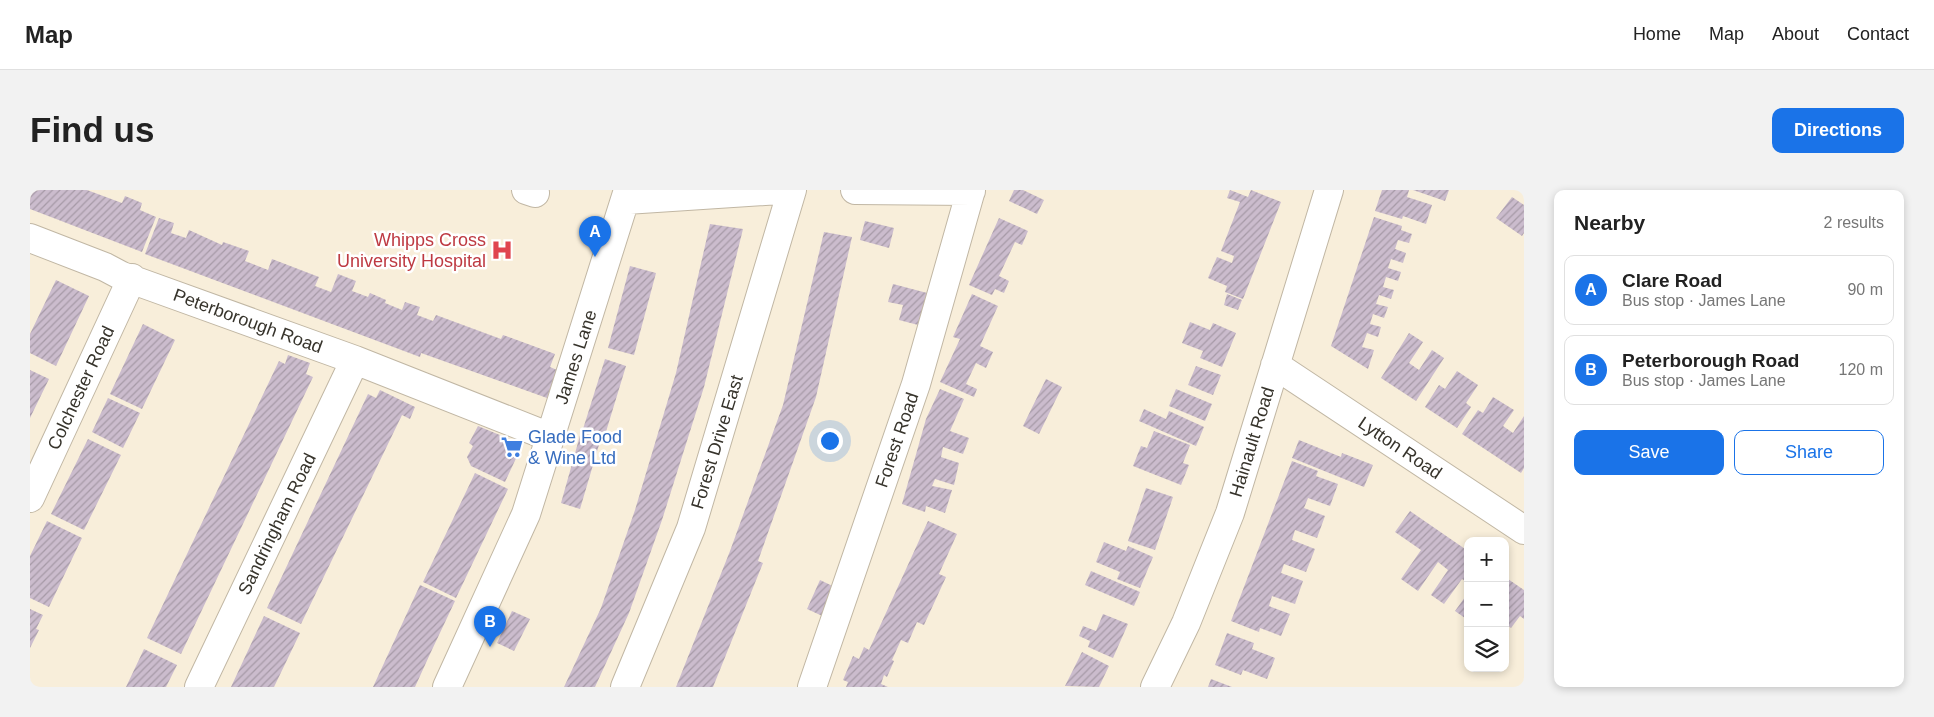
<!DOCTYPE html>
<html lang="en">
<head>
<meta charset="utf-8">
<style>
  :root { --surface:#fff; --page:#f2f2f2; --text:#222; --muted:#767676; --line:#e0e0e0; --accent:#1a73e8 }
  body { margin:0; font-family:Helvetica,sans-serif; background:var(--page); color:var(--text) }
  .controls { position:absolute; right:15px; bottom:15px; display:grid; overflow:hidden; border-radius:10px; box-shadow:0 2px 8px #0003 }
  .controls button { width:45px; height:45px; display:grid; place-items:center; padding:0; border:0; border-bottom:1px solid var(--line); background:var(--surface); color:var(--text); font:25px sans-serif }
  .you { position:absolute; left:799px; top:250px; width:18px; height:18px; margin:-12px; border:4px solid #fff; border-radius:50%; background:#1a73e8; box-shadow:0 0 0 8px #1a73e833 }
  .badge { display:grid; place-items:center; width:32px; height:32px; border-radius:50%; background:var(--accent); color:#fff; font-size:16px; font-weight:700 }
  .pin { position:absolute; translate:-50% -41px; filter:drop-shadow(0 1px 2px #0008) }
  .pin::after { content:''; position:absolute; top:26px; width:18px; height:15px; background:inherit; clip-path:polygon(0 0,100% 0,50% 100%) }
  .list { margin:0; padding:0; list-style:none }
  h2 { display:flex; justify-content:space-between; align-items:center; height:65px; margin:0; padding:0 20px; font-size:21px }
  h2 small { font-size:16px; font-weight:400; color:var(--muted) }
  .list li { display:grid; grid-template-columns:32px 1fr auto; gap:15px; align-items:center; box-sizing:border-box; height:70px; margin:0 10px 10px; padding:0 10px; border:1px solid var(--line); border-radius:10px }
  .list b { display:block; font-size:19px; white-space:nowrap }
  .list p { margin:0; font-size:16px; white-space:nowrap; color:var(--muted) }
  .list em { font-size:16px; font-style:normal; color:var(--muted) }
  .actions { display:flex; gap:10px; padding:15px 20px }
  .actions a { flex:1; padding:11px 0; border:1px solid var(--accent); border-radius:10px; text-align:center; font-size:18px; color:var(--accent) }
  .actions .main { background:var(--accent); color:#fff }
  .icon { flex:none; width:28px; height:28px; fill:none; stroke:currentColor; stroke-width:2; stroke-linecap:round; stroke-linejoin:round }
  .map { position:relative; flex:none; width:1494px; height:497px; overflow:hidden; border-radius:10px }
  header { display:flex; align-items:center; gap:30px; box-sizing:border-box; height:70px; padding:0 25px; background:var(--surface); border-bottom:1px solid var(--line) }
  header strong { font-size:24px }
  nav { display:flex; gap:28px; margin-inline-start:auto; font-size:18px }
  .intro { display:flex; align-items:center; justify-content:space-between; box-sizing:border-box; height:120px; padding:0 30px }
  h1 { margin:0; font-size:35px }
  .button { padding:12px 22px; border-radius:10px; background:var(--accent); color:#fff; font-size:18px; font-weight:700 }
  main { display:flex; gap:30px; padding:0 30px }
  aside { flex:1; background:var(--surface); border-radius:10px; box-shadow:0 2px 8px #0003 }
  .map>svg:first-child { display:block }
</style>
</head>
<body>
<header>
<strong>Map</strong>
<nav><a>Home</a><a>Map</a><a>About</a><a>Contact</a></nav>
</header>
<div class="intro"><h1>Find us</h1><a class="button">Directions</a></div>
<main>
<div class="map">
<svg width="1494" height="497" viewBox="0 0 1494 497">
  <defs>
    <pattern id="building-hatch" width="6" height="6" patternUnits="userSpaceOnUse" patternTransform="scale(1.25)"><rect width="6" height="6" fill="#cbbccd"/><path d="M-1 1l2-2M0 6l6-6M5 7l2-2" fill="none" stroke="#a69aa7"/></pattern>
  </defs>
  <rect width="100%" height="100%" fill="#f8eeda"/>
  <path fill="url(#building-hatch)" d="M0 0H57L92 13 95 6 112 13 110 20 126 27 112 62 0 19Z
    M984 0H993L1014 10 1007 24 979 11Z
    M1200 0 1218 7 1221 0 1251 12 1213 109 1195 102 1197 96 1178 88 1187 67 1202 73 1204 66 1191 61 1210 12 1197 8Z
    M1352 0H1379L1377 7 1402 15 1396 34 1373 26 1372 29 1345 21Z
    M1383 0H1419L1415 11Z
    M1482 7 1494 15V43L1492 46 1466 28Z
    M1344 27 1372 36 1371 40 1382 44 1379 53 1368 50 1365 59 1376 63 1373 73 1361 69 1358 78 1371 82 1368 91 1356 87 1353 97 1364 100 1361 109 1349 105 1346 114 1358 117 1354 128 1343 124 1340 134 1351 137 1348 147 1337 143 1332 157 1344 160 1338 179 1301 156Z
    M129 28 144 33 141 43 156 48 159 40 192 55 193 52 219 61 215 71 238 80 242 69 289 87 285 96 301 102 308 84 326 91 322 101 338 107 340 103 356 110 355 113 372 120 375 112 390 117 387 125 403 131 406 125 471 149 473 145 525 164 520 177 527 180 517 208 391 163 390 167 115 64Z
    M969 28 998 41 992 55 985 52 969 86 979 91 974 103 965 99 962 105 939 95Z
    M835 31 864 38 859 58 830 50Z
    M680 34 713 39 674 197 632 330 599 423 565 497H534L571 418 605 320 646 183Z
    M794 42 822 47 786 207 728 371 733 373 683 497H646L700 361 753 215Z
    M600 76 626 83 604 165 578 158Z
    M26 90 59 106 26 176 0 163V144Z
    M863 94 901 104 892 136 869 130 873 115 858 112Z
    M942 104 968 116 950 156 963 162 956 178 946 173 936 194 947 199 944 207 910 192 930 149 923 147Z
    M1197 104 1212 110 1208 120 1194 115Z
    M1160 132 1180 140 1183 133 1206 143 1192 177 1170 168 1173 161 1152 153Z
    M113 134 145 150 112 219 80 204Z
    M1379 143 1393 152 1379 173 1389 180 1402 160 1414 168 1386 211 1351 188Z
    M258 165 280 173 276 184 283 187 151 464 117 448 249 171 255 174Z
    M575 169 596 176 575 245 553 239Z
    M1166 176 1191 185 1183 205 1158 195Z
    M0 180 19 189 0 228Z
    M1427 181 1448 195 1436 213 1441 217 1427 238 1395 217 1409 195 1415 199Z
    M1016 189 1032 197 1009 244 993 236Z
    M910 199 934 209 920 241 939 248 933 264 913 257 911 267 929 273 924 295 905 289 902 296 922 300 915 323 896 316 895 322 872 314 896 229Z
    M1146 199 1182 214 1175 231 1139 216Z
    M350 200 385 217 380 229 372 225 271 434 237 418 338 204 346 208Z
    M1463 207 1484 220 1473 236 1483 243 1494 226V278L1491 283 1432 244 1448 220 1453 223Z
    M78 208 110 223 93 258 62 242Z
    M1114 219 1136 229 1139 221 1174 237 1166 256 1109 231Z
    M448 236 487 252 489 262 475 292 441 276 437 267 443 256 439 253Z
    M1124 241 1160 255 1153 273 1159 275 1151 295 1103 276 1111 256 1117 258Z
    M551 242 571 248 550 319 531 313Z
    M58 249 91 265 54 340 21 324Z
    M1269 250 1311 267 1312 263 1343 275 1334 297 1262 268Z
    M1262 271 1288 281 1286 286 1308 294 1300 316 1278 308 1274 318 1295 326 1287 348 1265 340 1262 350 1285 359 1276 382 1254 374 1251 383 1273 391 1265 414 1242 406 1239 416 1260 424 1251 446 1230 438 1229 442 1201 431Z
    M445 283 478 299 426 408 393 392Z
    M1116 298 1143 307 1125 360 1098 351Z
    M1380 321 1438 361V393L1432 389 1414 414 1401 405 1418 380 1408 372 1388 401 1371 389 1391 360 1365 342Z
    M17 331 52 348 19 417 0 408V366Z
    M898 331 927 344 909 384 916 387 894 435 887 432 878 453 871 450 862 470 864 471 857 487 854 485 851 494 858 497H816L818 492 813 490 823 466 829 469 834 457 839 460Z
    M1074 352 1096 361 1098 356 1123 367 1110 398 1087 389 1090 382 1066 372Z
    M1061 381 1110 402 1104 416 1055 395Z
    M1475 387 1494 400V429L1490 426 1481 438 1475 434Z
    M790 390 813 401 799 429 777 419Z
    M390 395 425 411 400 464 385 497H343Z
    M1438 403V424L1435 428 1425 421Z
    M0 419 13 425 6 439 9 440 0 458Z
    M482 421 500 429 484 461 467 453Z
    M1073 424 1098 434 1083 468 1058 457 1060 451 1049 446 1053 436 1066 441Z
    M234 426 270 443 244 497H201Z
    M1197 443 1224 453 1222 459 1245 468 1237 489 1213 480 1211 485 1185 475Z
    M114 459 147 475 136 497H96Z
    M1052 462 1079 476 1069 497 1035 496Z
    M1181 489 1202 497H1178Z"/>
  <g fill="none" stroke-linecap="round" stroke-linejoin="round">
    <g stroke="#c1b7a4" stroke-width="30">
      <path id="minor" d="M496 0 505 3
        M825 0 941 1
        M596 10 750 0
        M0 48 75 77 92 86 325 170 520 247
        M1245 175 1494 340
        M0 308 102 88
        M169 497 325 170
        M417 497 496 324 598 0
        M595 497 661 338 762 0
        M782 497 886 194 941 0
        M1125 497 1156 433 1200 323 1299 0"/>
    </g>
    <use href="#minor" stroke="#fff" stroke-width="28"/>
  </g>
  <defs>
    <g id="hospital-bare" transform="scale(1.725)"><path d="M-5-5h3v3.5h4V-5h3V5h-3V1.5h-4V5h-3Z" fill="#e0444e" stroke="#fff" stroke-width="2.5" paint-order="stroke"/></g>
    <g id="supermarket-bare" transform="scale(1.725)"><path d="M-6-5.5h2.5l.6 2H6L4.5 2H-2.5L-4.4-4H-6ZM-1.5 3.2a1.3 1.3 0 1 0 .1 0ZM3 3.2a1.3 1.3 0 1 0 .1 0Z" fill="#3f7fe0" stroke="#fff" stroke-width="2.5" paint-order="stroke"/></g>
  </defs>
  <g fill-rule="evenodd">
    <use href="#hospital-bare" x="472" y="60"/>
    <use href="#supermarket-bare" x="482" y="257"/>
  </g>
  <g text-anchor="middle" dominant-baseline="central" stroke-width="5" stroke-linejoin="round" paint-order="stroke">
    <g font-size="18" fill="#be3a42" stroke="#fff" text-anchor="end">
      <text x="456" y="50">Whipps Cross<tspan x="456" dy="21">University Hospital</tspan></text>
    </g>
    <g font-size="18" fill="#37342c" stroke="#fff">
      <text transform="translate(218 131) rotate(20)">Peterborough Road</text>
      <text transform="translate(546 167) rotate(-72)">James Lane</text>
      <text transform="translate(51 198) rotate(-65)">Colchester Road</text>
      <text transform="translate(867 250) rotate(-71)">Forest Road</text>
      <text transform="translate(687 252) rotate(-73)">Forest Drive East</text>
      <text transform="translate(1222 252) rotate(-73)">Hainault Road</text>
      <text transform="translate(1370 258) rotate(34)">Lytton Road</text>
      <text transform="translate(247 334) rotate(-64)">Sandringham Road</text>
    </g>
    <g font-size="18" fill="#366cbe" stroke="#fff" text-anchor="start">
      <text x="498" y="247">Glade Food<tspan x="498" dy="21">&amp; Wine Ltd</tspan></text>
    </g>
  </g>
</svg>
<div class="controls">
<button>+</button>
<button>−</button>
<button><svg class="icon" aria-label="layers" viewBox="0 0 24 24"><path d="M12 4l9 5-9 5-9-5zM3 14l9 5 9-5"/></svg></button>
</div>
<div class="you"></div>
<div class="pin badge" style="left:565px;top:67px">A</div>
<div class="pin badge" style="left:460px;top:457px">B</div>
</div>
<aside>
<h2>Nearby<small>2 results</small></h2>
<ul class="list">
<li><span class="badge">A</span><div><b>Clare Road</b><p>Bus stop · James Lane</p></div><em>90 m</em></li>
<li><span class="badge">B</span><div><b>Peterborough Road</b><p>Bus stop · James Lane</p></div><em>120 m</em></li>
</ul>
<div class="actions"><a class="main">Save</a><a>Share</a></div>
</aside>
</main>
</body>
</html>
